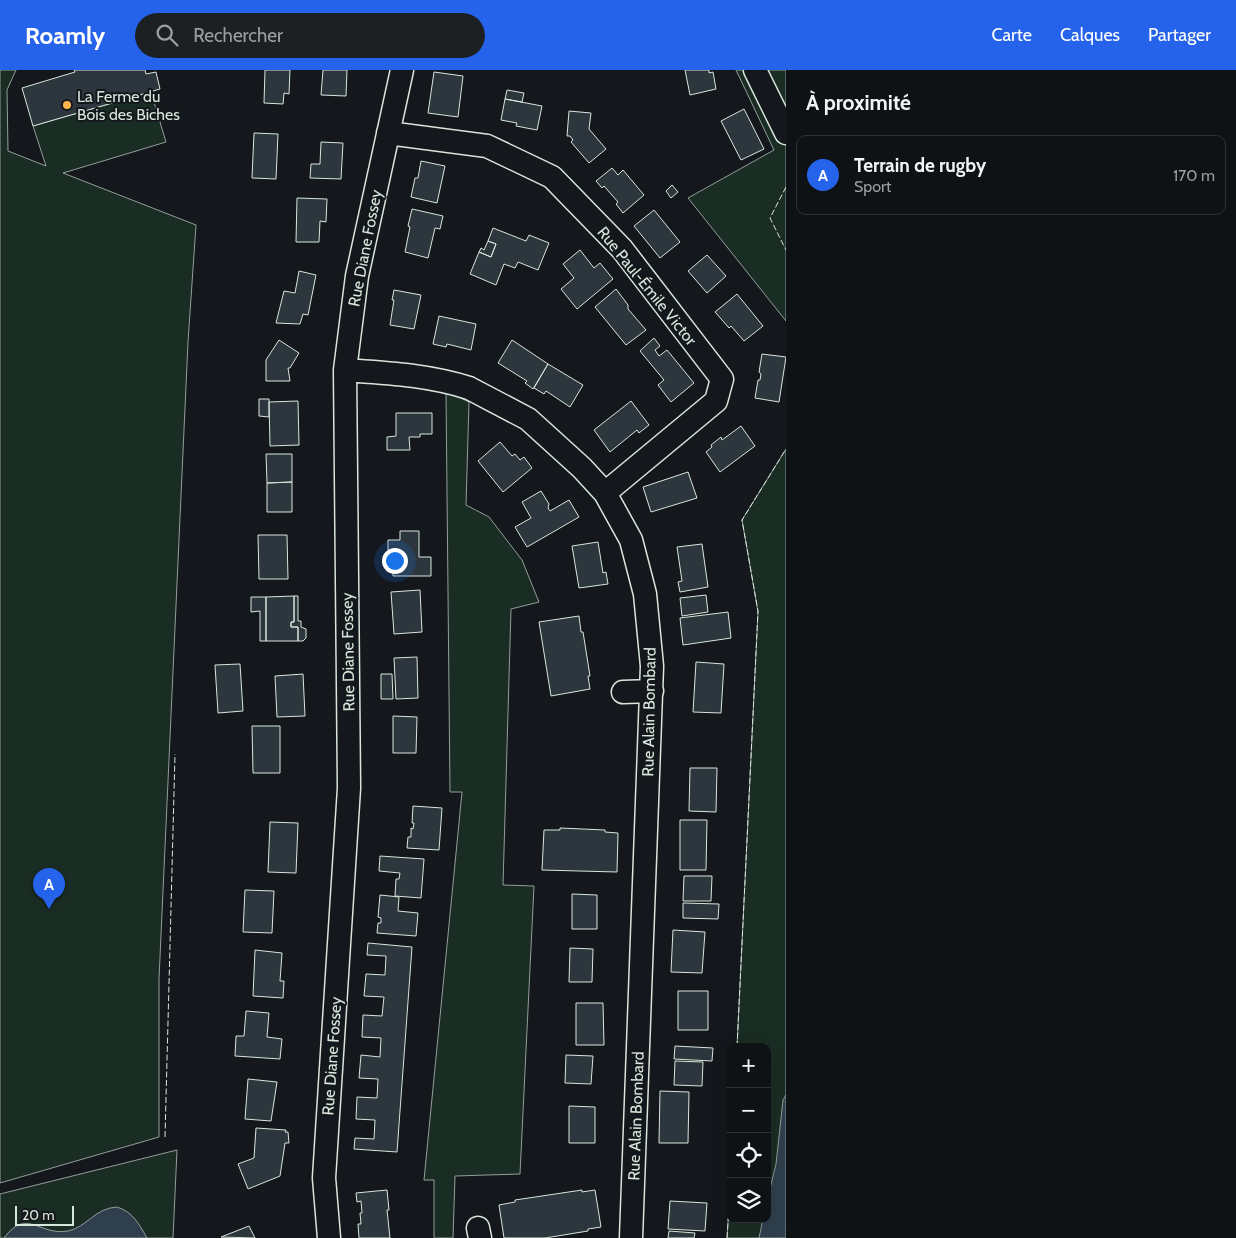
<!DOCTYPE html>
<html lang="fr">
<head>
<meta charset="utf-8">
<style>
  :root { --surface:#0f1215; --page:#1d2022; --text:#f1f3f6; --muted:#9b9ea0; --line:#2f3234; --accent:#2563eb }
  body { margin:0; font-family:Cabin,sans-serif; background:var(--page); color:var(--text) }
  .controls { position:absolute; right:15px; bottom:15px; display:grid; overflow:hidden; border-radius:10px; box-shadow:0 5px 20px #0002 }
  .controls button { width:45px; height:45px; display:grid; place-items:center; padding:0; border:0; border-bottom:1px solid var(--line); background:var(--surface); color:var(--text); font:25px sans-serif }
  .scale { position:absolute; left:15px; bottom:12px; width:59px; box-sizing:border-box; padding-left:5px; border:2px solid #d8e6dc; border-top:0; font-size:14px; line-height:18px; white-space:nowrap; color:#d8e6dc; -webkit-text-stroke:4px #14181c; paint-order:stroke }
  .you { position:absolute; left:394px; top:490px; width:18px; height:18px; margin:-12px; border:4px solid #fff; border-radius:50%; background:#1a73e8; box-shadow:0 0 0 8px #1a73e833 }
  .badge { display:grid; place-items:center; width:32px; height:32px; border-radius:50%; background:var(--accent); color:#fff; font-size:16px; font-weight:700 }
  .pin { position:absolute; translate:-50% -41px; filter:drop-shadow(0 1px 2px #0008) }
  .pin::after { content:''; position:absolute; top:26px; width:18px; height:15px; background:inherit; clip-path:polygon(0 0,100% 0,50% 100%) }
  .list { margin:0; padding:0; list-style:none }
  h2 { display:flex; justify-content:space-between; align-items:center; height:65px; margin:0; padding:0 20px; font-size:21px }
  h2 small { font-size:16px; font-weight:400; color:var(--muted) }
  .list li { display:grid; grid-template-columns:32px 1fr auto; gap:15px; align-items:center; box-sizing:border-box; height:80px; margin:0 10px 10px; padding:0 10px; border:1px solid var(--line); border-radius:10px }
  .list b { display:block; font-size:19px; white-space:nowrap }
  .list p { margin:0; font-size:16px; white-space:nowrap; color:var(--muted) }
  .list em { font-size:16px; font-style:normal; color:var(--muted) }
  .icon { flex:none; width:28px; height:28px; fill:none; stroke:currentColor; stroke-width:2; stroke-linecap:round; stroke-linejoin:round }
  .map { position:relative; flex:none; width:786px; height:1168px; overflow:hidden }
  header { display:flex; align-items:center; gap:30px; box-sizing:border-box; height:70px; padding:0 25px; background:var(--accent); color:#fff }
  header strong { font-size:24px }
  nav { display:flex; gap:28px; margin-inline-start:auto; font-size:18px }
  .search { width:350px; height:45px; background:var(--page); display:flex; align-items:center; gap:12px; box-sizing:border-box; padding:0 18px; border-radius:28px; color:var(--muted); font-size:19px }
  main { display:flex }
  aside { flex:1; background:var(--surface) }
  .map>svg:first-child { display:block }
</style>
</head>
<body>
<header>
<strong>Roamly</strong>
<div class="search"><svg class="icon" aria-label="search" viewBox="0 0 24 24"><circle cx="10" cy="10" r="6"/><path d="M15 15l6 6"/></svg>Rechercher</div>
<nav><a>Carte</a><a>Calques</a><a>Partager</a></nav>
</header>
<main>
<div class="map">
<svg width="786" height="1168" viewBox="0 0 786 1168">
  <rect width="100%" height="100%" fill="#14181c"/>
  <path fill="#1a2d24" stroke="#939e99" d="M0 0H16L7 20 8 81 46 96 33 56 151 22 166 72 63 103 196 155 188 272 159 909V1067L0 1113Z
    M736 0H786V251L688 128 774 80Z
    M446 321 469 332 466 435 489 447 522 490 539 532 511 539 503 815 534 816 520 1104 455 1106 453 1168H434V1110H424L462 722H450Z
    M786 379V1168H727L730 1121V1149H767V977H737L758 542 742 450Z
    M177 1080 173 1168H0V1124Z"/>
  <path fill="#2f3f4d" stroke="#939e99" d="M786 1025V1168H759L763 1149H767V1131L776 1094 783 1030Z
    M117 1137C133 1142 139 1154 147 1168H4C27 1137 39 1166 68 1161 87 1157 95 1138 117 1137Z"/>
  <path fill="#2c363c" stroke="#d8e6dc" d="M74 0H145L146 4 156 2 160 19 33 56 22 18 75 2Z
    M265 0H290L289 24 284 23 283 34 264 33Z
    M323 0H347L346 26 321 25Z
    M685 0H709V3L713 2 716 19 690 25Z
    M434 2 463 6 458 47 428 43Z
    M507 20 524 23 522 32 505 29Z
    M505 29 542 36 537 60 516 56 517 53 501 50Z
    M744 39 764 79 741 90 721 51Z
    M569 41 591 43 589 59 606 79 589 93 571 72 573 70 570 66H567Z
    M254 63 278 64 276 109 252 108Z
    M321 72 343 73 341 109 310 108 311 94H320Z
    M421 91 445 96 437 133 411 127 415 108H418Z
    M612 98 618 105 623 100 644 125 623 143 616 134 618 132 604 116 602 118 596 111Z
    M672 115 678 122 671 128 666 121Z
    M297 128 327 129 326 152 320 151 319 172H296Z
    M412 139 443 146 440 159 435 158 428 188 405 182 410 157 408 156Z
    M654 140 680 172 660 188 634 156Z
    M493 158 526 171 529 165 549 173 538 200 518 192 515 198 504 194 496 215 470 204 479 182 491 187 496 174 488 171Z
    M488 171 496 174 491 187 479 182 481 178 484 180Z
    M580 180 594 198 600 193 613 209 577 239 561 219 574 208 563 194Z
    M707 185 726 206 707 223 688 201Z
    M299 201 316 205 308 245 303 244 300 254 276 253 284 221 295 223Z
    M616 219 628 235V239L646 260 626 275 595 237Z
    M394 220 421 225 414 259 390 255 394 230H392Z
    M737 224 763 256 744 271 731 256 729 258 715 242Z
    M439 246 476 254 471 280 447 274 446 277 433 274Z
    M654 268 660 276 655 280 659 286 667 280 694 313 671 332 658 315 664 310 640 281Z
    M279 270 299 283 290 298H288L290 311H266V290Z
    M512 270 548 294 533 319 525 313 527 311 498 293Z
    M762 284 786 287 779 332 755 328 758 310H760L761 304 759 302Z
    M548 294 583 315 570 337 546 321 544 324 534 318Z
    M259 329H269V347L259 346Z
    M298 331 299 375 270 376 269 332Z
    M631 331 649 355 639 363 637 360 610 382 594 360Z
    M396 343H432V364H420V367H409L410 380H387V367L396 366Z
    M741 356 755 376 720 402 706 382 712 377 711 375 721 367 722 370Z
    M500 372 512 386 515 384 520 390 524 387 532 398 503 422 478 391Z
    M266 384H292V412L267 413Z
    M688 402 697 428 651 442 643 417Z
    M292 412V442H267V413Z
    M541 421 549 434 548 438 550 441 569 430 579 447 527 477 515 457 531 448 522 432Z
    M400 461H419V487H431V506H393V484H388V470H400Z
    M258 465H287L288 509H259Z
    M598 472 603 503 606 502 608 514 579 518 572 476Z
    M702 474 708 517 680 522 678 512 682 511 677 477Z
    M420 520 422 562 394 564 391 522Z
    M706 525 708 542 682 546 680 528Z
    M294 526H298V551H301V557L306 559V568L303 571H298V557H291V552H294Z
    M294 526V552H291V557H298V571H266V527Z
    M251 527H266V571H260V541L251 542Z
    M728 542 731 568 683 575 680 548Z
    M579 546 581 562H583L590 606H588L590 619 551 626 539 552Z
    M417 587 418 628 396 629 394 588Z
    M696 592 724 594 721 643 693 642Z
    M240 594 243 641 218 643 215 595Z
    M303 604 305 646 277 647 275 606Z
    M381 604H392L393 629H381Z
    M393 646 417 647 416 683H393Z
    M252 656H280V703H253Z
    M690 698H717L716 742 689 741Z
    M413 736 442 738 439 780 407 778 408 767H411V758L413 759 414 753H412Z
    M680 750H707L706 800H680Z
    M270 752 298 753 296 803 268 802Z
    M560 758 605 760V762L618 763 617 802 542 800 544 760H560Z
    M380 786 424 789 421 828 395 826 396 809H399L400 803 379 801Z
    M684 806H712L711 831H683Z
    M245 820 274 821 272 863 243 862Z
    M572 824 597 825V859H572Z
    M380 825 399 827 398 841 418 843 416 866 377 863 378 853H381V848L378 847Z
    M683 833 719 834 718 849 683 848Z
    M673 860 705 862 702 903 671 902Z
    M368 873 412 877 397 1082 354 1079 355 1068 374 1069 375 1050 356 1049 357 1027 377 1028 378 1009 359 1008 361 985 380 987 381 968 362 967 363 945 382 946 384 927 364 926 366 904 385 905 386 886 367 885Z
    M570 878 593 879 592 912H569Z
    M255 880 282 883 280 911H284L283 928 253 926Z
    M678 921H708V960H678Z
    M576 933H603L604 975H576Z
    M246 941 269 943 267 967 282 969 280 989 235 986 236 966H244Z
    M675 976 713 978 712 991 674 989Z
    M566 985 593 986 591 1014 565 1013Z
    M675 991 703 992 702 1016 674 1015Z
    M248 1009 277 1012 271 1051 245 1049Z
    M660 1021 689 1022 688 1073H659Z
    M569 1036 595 1037V1073H569Z
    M256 1058 286 1060 285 1062H288L289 1073H285L280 1106 248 1119 238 1094 254 1088Z
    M387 1120 389 1140H387L390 1168H359L358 1154H361L360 1143H362L361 1131 357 1132 356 1123Z
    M582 1120V1122L595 1120 601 1157 588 1159V1161L545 1168H504L499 1135 515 1132V1130Z
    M670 1131 707 1133 705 1161 668 1159Z
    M249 1156 255 1168 221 1167Z
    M669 1161 695 1163 694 1168H668Z"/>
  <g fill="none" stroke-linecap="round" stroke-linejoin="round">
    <g stroke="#d8e6dc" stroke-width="25">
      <path id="minor" d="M755 0 786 63
        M388 63 487 76 552 107 622 179 722 309 716 331 605 423
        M345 300C387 303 429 305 469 318L528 349 582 398 605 423 631 470 645 524 652 596 631 1168
        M623 622 652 621
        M478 1158 480 1168
        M329 1168 324 1108 349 718 345 300 357 206 402 0"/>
    </g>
    <use href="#minor" stroke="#14181c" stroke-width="22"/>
    <path stroke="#d8e6dc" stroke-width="1" stroke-dasharray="6 2.5" stroke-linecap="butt" d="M786 117 770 148 786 180
      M737 977 758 541 742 450 786 379
      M165 1067 175 684
      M727 1168 730 1121"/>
  </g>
  <circle fill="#ffb74d" stroke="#14181c" stroke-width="2" cx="67" cy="35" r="5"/>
  <g text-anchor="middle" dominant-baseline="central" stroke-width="4" stroke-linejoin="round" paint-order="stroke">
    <g font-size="16" fill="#d8e6dc" stroke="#14181c" text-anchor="start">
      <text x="77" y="26">La Ferme du<tspan x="77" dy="18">Bois des Biches</tspan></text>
    </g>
    <g font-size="16" fill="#d8e6dc" stroke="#14181c">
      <text transform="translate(365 178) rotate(-79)">Rue Diane Fossey</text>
      <text transform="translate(647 216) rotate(51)">Rue Paul-Émile Victor</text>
      <text transform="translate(348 582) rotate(-91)">Rue Diane Fossey</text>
      <text transform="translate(649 642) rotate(-89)">Rue Alain Bombard</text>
      <text transform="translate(332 986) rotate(-86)">Rue Diane Fossey</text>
      <text transform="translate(636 1046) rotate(-88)">Rue Alain Bombard</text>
    </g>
  </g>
</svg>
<div class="controls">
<button>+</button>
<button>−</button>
<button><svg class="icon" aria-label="locate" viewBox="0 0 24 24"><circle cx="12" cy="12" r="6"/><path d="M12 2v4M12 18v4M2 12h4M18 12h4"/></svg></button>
<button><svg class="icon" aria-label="layers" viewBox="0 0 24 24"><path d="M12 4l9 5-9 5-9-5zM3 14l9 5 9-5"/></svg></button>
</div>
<div class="scale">20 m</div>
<div class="you"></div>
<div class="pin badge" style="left:49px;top:839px">A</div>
</div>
<aside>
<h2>À proximité<small></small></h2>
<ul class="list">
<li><span class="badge">A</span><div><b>Terrain de rugby</b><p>Sport</p></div><em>170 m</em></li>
</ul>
</aside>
</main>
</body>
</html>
